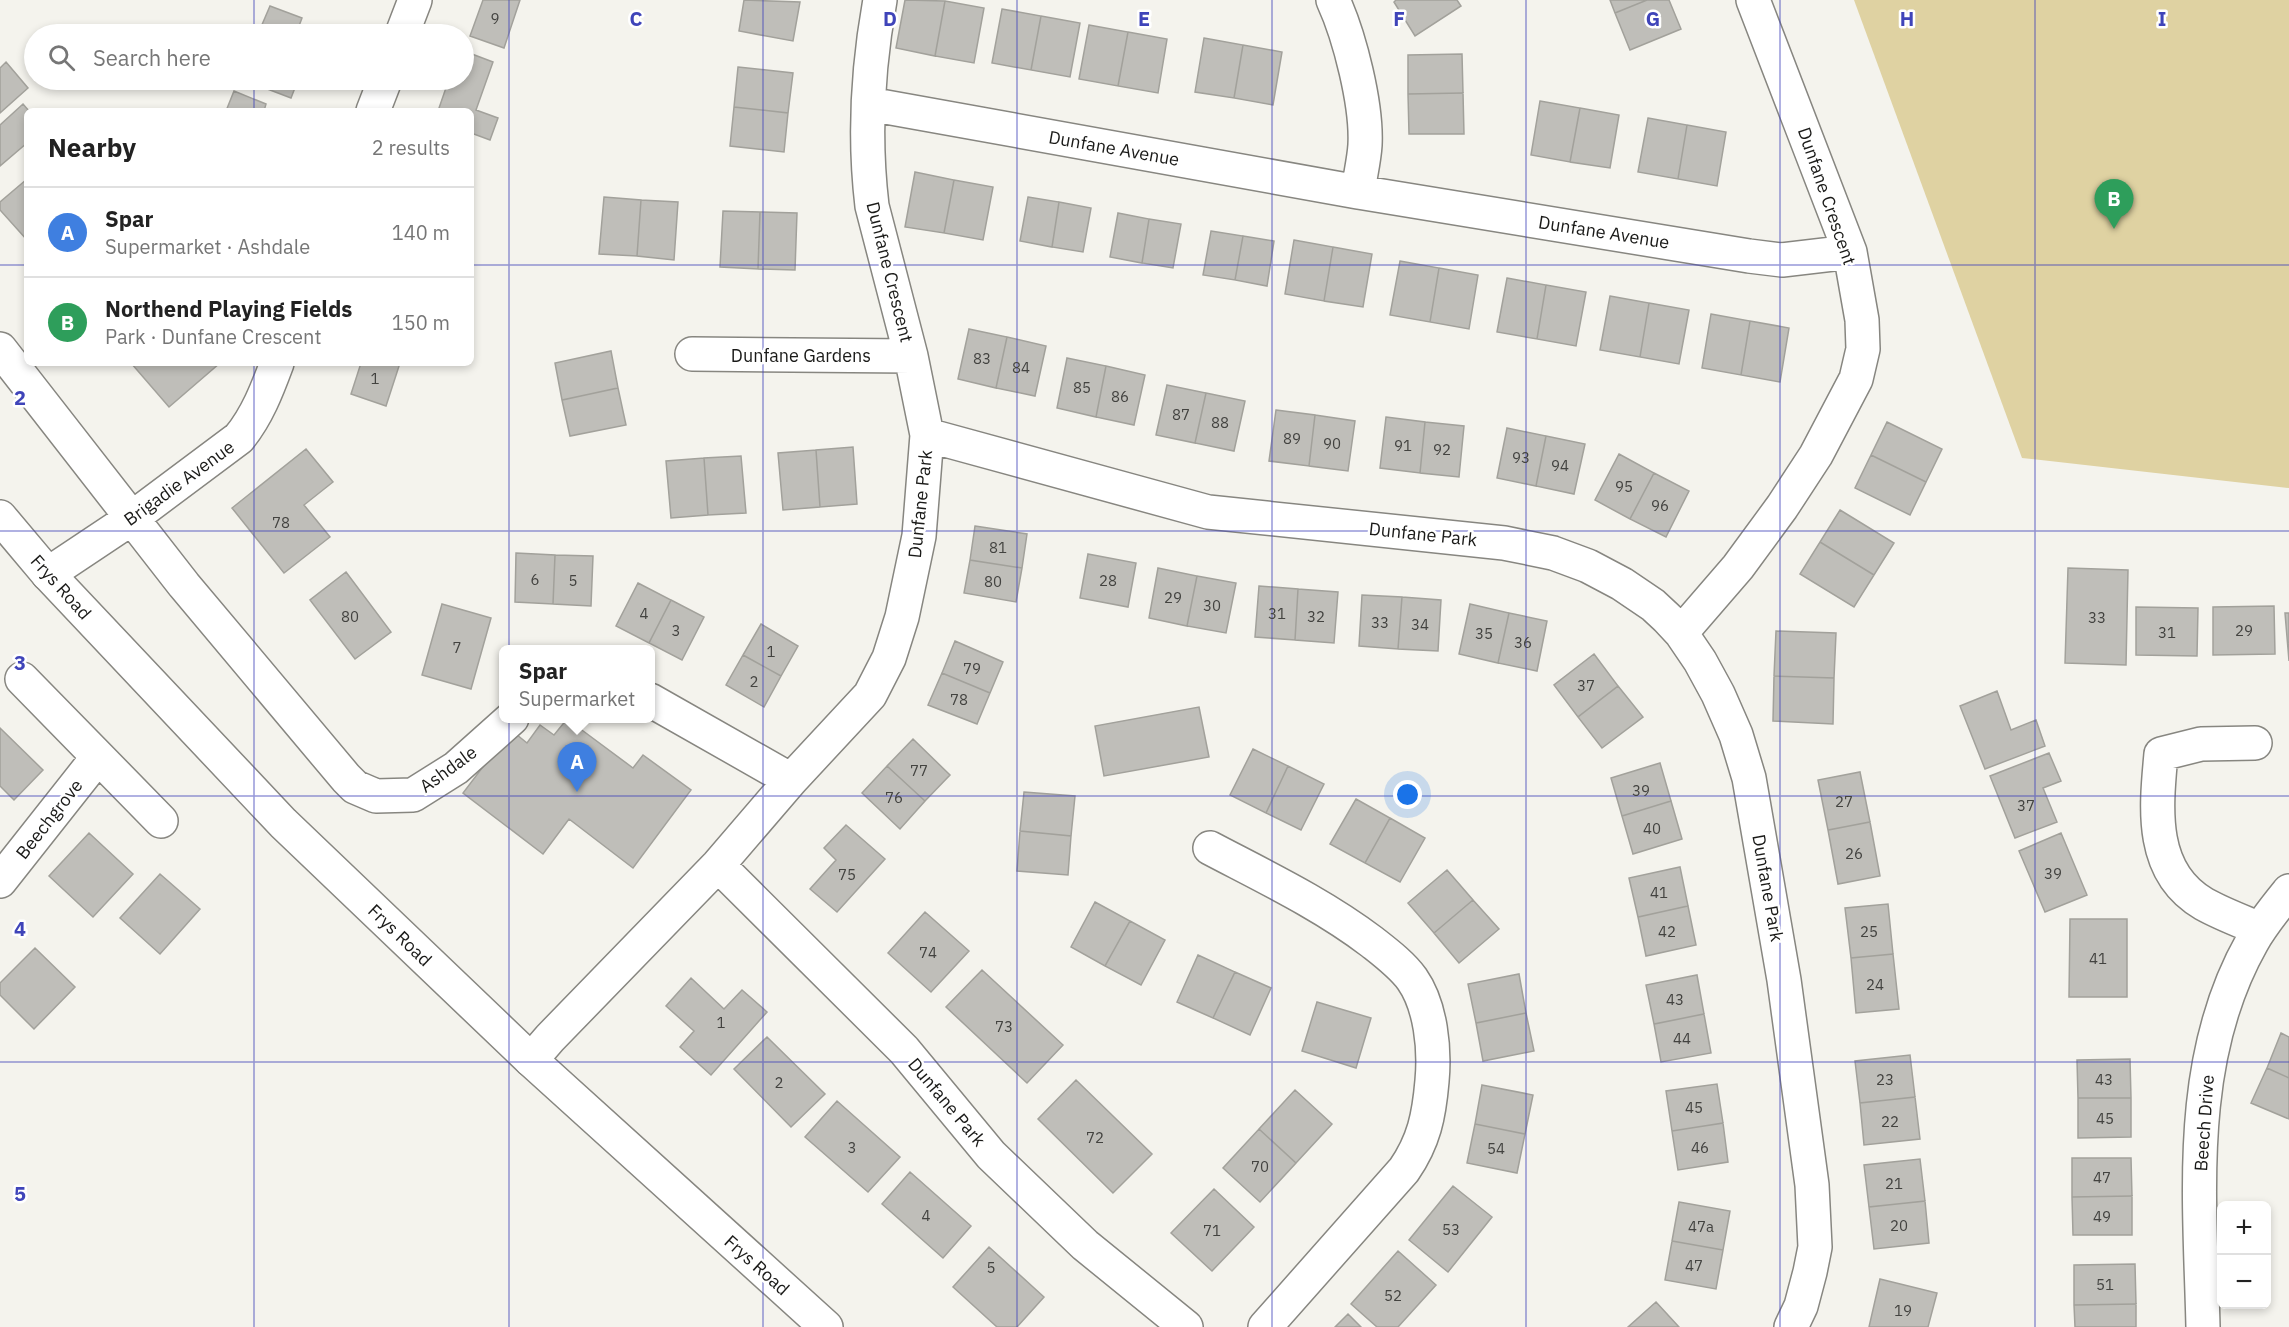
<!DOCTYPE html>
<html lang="en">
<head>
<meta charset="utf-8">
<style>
  :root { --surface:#fff; --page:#f6f6f6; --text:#222; --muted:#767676; --line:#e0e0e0; --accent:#3f44b9 }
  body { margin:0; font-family:"IBM Plex Sans",sans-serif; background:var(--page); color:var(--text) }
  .controls { position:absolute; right:18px; bottom:18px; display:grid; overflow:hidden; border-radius:9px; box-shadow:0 3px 9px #0003 }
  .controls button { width:54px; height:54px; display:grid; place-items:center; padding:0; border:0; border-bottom:2px solid var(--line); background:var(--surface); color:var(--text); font:30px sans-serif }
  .you { position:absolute; left:1408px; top:795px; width:21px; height:21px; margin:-15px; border:4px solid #fff; border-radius:50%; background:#1a73e8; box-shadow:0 0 0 9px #1a73e833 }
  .badge { display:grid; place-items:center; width:39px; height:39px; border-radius:50%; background:var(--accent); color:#fff; font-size:20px; font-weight:700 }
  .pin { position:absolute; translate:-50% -50px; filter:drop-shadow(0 2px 3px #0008) }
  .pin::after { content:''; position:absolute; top:32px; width:21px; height:18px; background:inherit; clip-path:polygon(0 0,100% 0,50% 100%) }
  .popup { position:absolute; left:499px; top:645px; width:156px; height:78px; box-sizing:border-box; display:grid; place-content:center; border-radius:9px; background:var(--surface); filter:drop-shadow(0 2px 4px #0005); font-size:20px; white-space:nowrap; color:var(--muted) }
  .popup b { font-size:22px; color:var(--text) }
  .popup::after { content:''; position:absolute; left:50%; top:100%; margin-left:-12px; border:12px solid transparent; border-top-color:var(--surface) }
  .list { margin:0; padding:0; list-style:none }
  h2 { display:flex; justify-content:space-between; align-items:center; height:78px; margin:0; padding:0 24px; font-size:26px }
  h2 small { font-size:20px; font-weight:400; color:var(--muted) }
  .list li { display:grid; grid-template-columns:39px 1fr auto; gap:18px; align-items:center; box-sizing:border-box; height:90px; padding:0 24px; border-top:2px solid var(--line) }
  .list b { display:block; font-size:22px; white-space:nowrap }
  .list p { margin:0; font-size:20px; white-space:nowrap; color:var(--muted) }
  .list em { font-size:20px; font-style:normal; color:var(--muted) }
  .icon { flex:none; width:33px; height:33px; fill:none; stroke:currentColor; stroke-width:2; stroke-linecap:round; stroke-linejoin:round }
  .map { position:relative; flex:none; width:2289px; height:1327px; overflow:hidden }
  .search { position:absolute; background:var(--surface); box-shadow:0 3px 9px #0003; left:24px; top:24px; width:450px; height:66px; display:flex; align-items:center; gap:15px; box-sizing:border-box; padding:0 21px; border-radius:33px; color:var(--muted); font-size:22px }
  .panel { position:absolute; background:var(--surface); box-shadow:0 3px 9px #0003; left:24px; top:108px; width:450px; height:258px; border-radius:9px }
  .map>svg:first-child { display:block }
</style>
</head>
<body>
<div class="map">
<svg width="2289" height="1327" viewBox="0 0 2289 1327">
  <rect width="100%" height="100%" fill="#f4f3ed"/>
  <path fill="#dfd2a2" d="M1854 0H2289V488L2022 458Z"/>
  <path fill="#bfbeb9" stroke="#a2a19b" stroke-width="1.5" d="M483 0H520L504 48 470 36Z
    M744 0 800 2 793 41 739 31Z
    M905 0 945 1 935 56 896 48Z
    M1396 0H1457L1461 6 1415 36 1394 2Z
    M1610 0H1647L1615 13Z
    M1647 0H1669L1681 29 1630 50 1615 13Z
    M945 1 984 8 974 63 935 56Z
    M270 6 302 18 296 34H258Z
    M1002 9 1041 16 1031 70 992 63Z
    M1041 16 1080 23 1070 77 1031 70Z
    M1089 25 1128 32 1118 86 1079 79Z
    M1128 32 1167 39 1158 93 1118 86Z
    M1204 38 1243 45 1234 98 1195 92Z
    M1243 45 1282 52 1273 105 1234 98Z
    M464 51 493 62 476 110 498 118 490 140 471 133V111H438L448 82 441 80H464Z
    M1462 54 1463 93 1408 94V55Z
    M6 62 28 88 0 113V68Z
    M738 67 793 73 788 113 734 107Z
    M244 80H298L291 98Z
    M234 91 266 104 264 111H226Z
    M1463 93 1464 134H1409L1408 94Z
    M1540 101 1580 108 1570 162 1531 155Z
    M23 104 29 111H27V143L0 166V125Z
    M734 107 788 113 784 152 730 146Z
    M1580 108 1619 115 1610 168 1570 162Z
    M1648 118 1687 125 1678 179 1638 172Z
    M1687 125 1726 132 1717 186 1678 179Z
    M915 172 954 180 944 233 905 227Z
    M27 179V240L0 210V202Z
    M954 180 993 187 983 240 944 233Z
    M604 197 641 200 637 256 599 254Z
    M1028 197 1059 202 1052 247 1020 241Z
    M641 200 678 202 674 260 637 256Z
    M1059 202 1091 208 1083 252 1052 247Z
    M723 211 760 212 758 269 720 267Z
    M760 212 797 213 795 270 758 269Z
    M1118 213 1149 219 1142 263 1110 257Z
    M1149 219 1181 224 1173 268 1142 263Z
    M1211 231 1243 236 1235 280 1203 275Z
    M1243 236 1274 241 1267 286 1235 280Z
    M1294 240 1333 247 1324 301 1285 294Z
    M1333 247 1372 254 1363 307 1324 301Z
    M1400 261 1439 268 1430 322 1390 315Z
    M1439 268 1478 275 1469 329 1430 322Z
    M1507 278 1546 285 1537 339 1497 332Z
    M1546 285 1586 292 1576 346 1537 339Z
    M1610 296 1649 303 1640 357 1600 350Z
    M1649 303 1689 310 1679 364 1640 357Z
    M1711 314 1750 321 1741 375 1702 368Z
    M1750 321 1789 328 1780 382 1741 375Z
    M969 329 1007 337 996 388 958 379Z
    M1007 337 1046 346 1035 396 996 388Z
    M611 351 618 388 562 400 555 363Z
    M1067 358 1106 366 1096 417 1057 408Z
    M131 363H220L169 407Z
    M361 363H400L386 406 351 394Z
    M1106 366 1145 375 1134 425 1096 417Z
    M1167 385 1206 393 1195 443 1156 435Z
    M618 388 626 425 570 436 562 400Z
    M1206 393 1245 401 1234 451 1195 443Z
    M1276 410 1315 415 1309 466 1269 461Z
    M1315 415 1355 421 1348 471 1309 466Z
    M1386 417 1425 422 1420 473 1380 468Z
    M1425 422 1464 426 1459 477 1420 473Z
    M1887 422 1942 449 1926 482 1871 455Z
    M1507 428 1546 436 1536 486 1497 478Z
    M1546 436 1585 444 1574 494 1536 486Z
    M853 447 857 504 820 507 816 450Z
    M306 449 333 482 304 505 330 537 284 573 232 508Z
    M816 450 820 507 783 510 778 453Z
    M1619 454 1654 473 1630 519 1595 500Z
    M1871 455 1926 482 1910 515 1855 488Z
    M741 456 746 513 708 515 704 458Z
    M704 458 708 515 671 518 666 461Z
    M1654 473 1689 491 1666 537 1630 519Z
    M1840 510 1894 543 1874 575 1820 542Z
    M975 526 1027 534 1022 568 970 560Z
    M1820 542 1874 575 1854 607 1800 574Z
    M516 553 555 555 553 604 515 602Z
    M1088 554 1136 563 1128 607 1080 598Z
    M555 555 593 556 591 606 553 604Z
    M970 560 1022 568 1016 602 964 593Z
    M1158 568 1197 576 1187 626 1149 618Z
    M2068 568 2128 570 2126 665 2065 663Z
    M346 572 391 632 355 659 310 600Z
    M1197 576 1236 583 1226 633 1187 626Z
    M638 583 671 600 649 643 616 626Z
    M1259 586 1298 589 1295 640 1255 637Z
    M1298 589 1338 592 1334 643 1295 640Z
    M1362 595 1402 597 1398 649 1359 646Z
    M1402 597 1441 600 1438 651 1398 649Z
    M671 600 704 617 682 660 649 643Z
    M442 604 491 618 471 689 422 675Z
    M1470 604 1509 613 1498 663 1459 654Z
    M2274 606 2275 654 2213 655V607Z
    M2136 607 2198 608 2197 656 2136 655Z
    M1509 613 1547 621 1537 671 1498 663Z
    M2285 613H2289V661Z
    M761 624 798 646 781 676 743 655Z
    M1776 631 1836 633 1834 678 1774 676Z
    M955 641 1003 662 990 693 942 673Z
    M1594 654 1618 686 1578 717 1554 685Z
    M743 655 781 676 764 707 726 685Z
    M942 673 990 693 977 724 928 705Z
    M1774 676 1834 678 1833 724 1773 721Z
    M1618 686 1643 717 1602 748 1578 717Z
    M1997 691 2011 730 2036 720 2045 746 1985 769 1960 706Z
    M1199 707 1209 757 1104 776 1095 726Z
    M567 719 633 768 643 755 691 790 633 868 569 819 543 854 463 793 511 730 527 743 540 725 554 735Z
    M0 728 43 770 14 800 0 786Z
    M913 739 950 775 925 801 887 766Z
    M1253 749 1288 766 1266 813 1230 795Z
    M2049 753 2061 781 2043 788 2057 822 2015 838 1990 776Z
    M1660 763 1671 801 1622 816 1611 778Z
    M887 766 925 801 900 829 862 793Z
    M1288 766 1324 784 1301 830 1266 813Z
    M1860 772 1870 822 1828 830 1818 780Z
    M1024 792 1075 796 1071 836 1020 831Z
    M1356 799 1390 818 1365 863 1330 844Z
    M1671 801 1682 839 1633 854 1622 816Z
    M1390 818 1425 838 1400 882 1365 863Z
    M1870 822 1880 876 1838 884 1828 830Z
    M846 825 885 859 837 912 810 889 836 860 824 848Z
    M1020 831 1071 836 1068 875 1017 871Z
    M89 833 133 874 93 917 49 876Z
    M2061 833 2087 895 2045 912 2019 851Z
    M1680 867 1688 906 1638 917 1629 878Z
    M1447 870 1473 900 1434 933 1408 903Z
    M160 874 200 909 160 954 120 918Z
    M1473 900 1499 929 1459 963 1434 933Z
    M1095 902 1130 921 1105 966 1071 947Z
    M1888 904 1893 954 1851 958 1845 908Z
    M1688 906 1696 945 1646 956 1638 917Z
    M925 912 969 951 931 992 888 953Z
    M2070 919H2127V997H2069Z
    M1130 921 1165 940 1141 985 1105 966Z
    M35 948 75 987 34 1029 0 995V983Z
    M1893 954 1899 1009 1856 1013 1851 958Z
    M1198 955 1235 972 1213 1018 1177 1002Z
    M982 970 1063 1045 1027 1083 946 1007Z
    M1235 972 1271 988 1250 1035 1213 1018Z
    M1519 974 1526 1013 1476 1023 1468 984Z
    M1697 975 1704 1014 1654 1024 1646 985Z
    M691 978 724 1009 742 990 767 1012 711 1075 680 1047 694 1031 666 1006Z
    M1317 1002 1371 1018 1356 1068 1302 1051Z
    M1526 1013 1534 1051 1483 1061 1476 1023Z
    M1704 1014 1711 1053 1661 1062 1654 1024Z
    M2281 1033 2289 1037V1078L2267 1068Z
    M767 1037 825 1094 791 1127 734 1069Z
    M1910 1055 1915 1097 1860 1103 1855 1061Z
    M2130 1059 2131 1098H2078L2077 1060Z
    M2267 1068 2289 1078V1119L2251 1103Z
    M1076 1080 1152 1154 1113 1193 1038 1119Z
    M1717 1084 1723 1123 1672 1131 1666 1091Z
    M1482 1085 1533 1095 1525 1134 1475 1124Z
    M1295 1090 1332 1124 1296 1163 1259 1129Z
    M1915 1097 1920 1139 1864 1145 1860 1103Z
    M2078 1098H2131V1137L2078 1138Z
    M837 1101 900 1157 868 1192 805 1137Z
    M1723 1123 1728 1162 1678 1170 1672 1131Z
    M1475 1124 1525 1134 1517 1173 1467 1163Z
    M1259 1129 1296 1163 1260 1202 1223 1168Z
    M2072 1158H2131L2132 1196 2072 1197Z
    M1920 1159 1925 1201 1869 1207 1864 1165Z
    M910 1172 971 1226 943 1258 882 1204Z
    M1453 1186 1492 1217 1448 1272 1409 1240Z
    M1214 1189 1254 1227 1212 1271 1171 1233Z
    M2132 1196V1235H2073L2072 1197Z
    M1925 1201 1929 1243 1874 1249 1869 1207Z
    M1679 1202 1730 1211 1723 1250 1672 1241Z
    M1672 1241 1723 1250 1716 1289 1665 1280Z
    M989 1247 1044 1297 1017 1327H997L953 1287Z
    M1398 1251 1436 1285 1398 1327H1377L1351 1304Z
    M2135 1264 2136 1304 2074 1305V1265Z
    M1880 1279 1937 1293 1928 1327H1869Z
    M1656 1302 1679 1327H1628Z
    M2136 1304V1327H2075L2074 1305Z
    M1348 1314 1361 1327H1335Z"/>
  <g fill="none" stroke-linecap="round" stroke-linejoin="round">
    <g stroke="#878680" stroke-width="36">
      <path id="minor" d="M1333 0C1350 37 1367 105 1365 145 1364 161 1360 176 1358 192L1749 256 1782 260 1850 252
        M402 34 415 0
        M869 104 1358 192
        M373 111 385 80
        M0 349 184 585 346 778 355 787 376 796 413 795 456 768 512 718
        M692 354 911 356
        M927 435 1208 512 1504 543 1553 553 1588 566 1622 584 1653 605 1667 618 1681 633 1700 661 1718 694 1736 735 1749 778 1784 980 1812 1185 1815 1247 1810 1272 1801 1306 1791 1327
        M48 574 132 518 239 438C257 416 267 390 277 363
        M1681 633 1738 567 1782 507 1816 455 1856 379 1863 349 1862 320 1850 252 1753 0
        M22 679 161 821
        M650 700 791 780
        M2255 743 2201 744 2161 754C2156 808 2149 872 2204 904 2222 914 2241 921 2260 929
        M1210 848C1265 877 1322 904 1372 942 1386 953 1402 965 1412 979 1431 1006 1435 1049 1432 1081 1429 1116 1424 1141 1404 1170L1265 1327
        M718 865 904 1050 991 1155 1085 1245 1186 1327
        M0 881 98 757
        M531 1060 550 1038 718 865 791 780 870 695 889 658 902 617 919 536 927 435 911 356 872 206C864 139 868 66 880 0
        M2203 1327C2200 1198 2185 1060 2252 942 2262 924 2276 907 2289 891"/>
    </g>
    <g stroke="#878680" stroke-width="36">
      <path id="tertiary" d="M0 517 48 574 283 823 531 1060 826 1327"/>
    </g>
    <use href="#minor" stroke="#fff" stroke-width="33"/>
    <use href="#tertiary" stroke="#fff" stroke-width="33"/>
  </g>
  <path fill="none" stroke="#3f44b9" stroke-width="1.5" stroke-opacity="0.55" d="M254 0V34M509 0V1327M763 0V1327M1017 0V1327M1272 0V1327M1526 0V1327M1780 0V1327M2035 0V1327M254 80V111M0 265H27M471 265H2289M254 363V1327M0 531H2289M0 796H2289M0 1062H2289"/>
  <g text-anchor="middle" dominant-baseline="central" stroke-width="5" stroke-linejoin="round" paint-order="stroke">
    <g font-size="15" fill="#434340">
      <text x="495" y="18">9</text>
      <text x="982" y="358">83</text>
      <text x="1021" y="367">84</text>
      <text x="375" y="378">1</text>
      <text x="1082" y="387">85</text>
      <text x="1120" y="396">86</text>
      <text x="1181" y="414">87</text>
      <text x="1220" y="422">88</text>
      <text x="1292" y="438">89</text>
      <text x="1332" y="443">90</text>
      <text x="1403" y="445">91</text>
      <text x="1442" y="449">92</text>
      <text x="1521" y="457">93</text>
      <text x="1560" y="465">94</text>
      <text x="1624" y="486">95</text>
      <text x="1660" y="505">96</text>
      <text x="281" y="522">78</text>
      <text x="998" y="547">81</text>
      <text x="535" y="579">6</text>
      <text x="573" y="580">5</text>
      <text x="1108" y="580">28</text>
      <text x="993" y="581">80</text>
      <text x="1173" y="597">29</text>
      <text x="1212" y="605">30</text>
      <text x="644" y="613">4</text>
      <text x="1277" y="613">31</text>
      <text x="350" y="616">80</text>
      <text x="1316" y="616">32</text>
      <text x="2097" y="617">33</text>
      <text x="1380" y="622">33</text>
      <text x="1420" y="624">34</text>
      <text x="676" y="630">3</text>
      <text x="2244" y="630">29</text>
      <text x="2167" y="632">31</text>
      <text x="1484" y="633">35</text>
      <text x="1523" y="642">36</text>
      <text x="457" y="647">7</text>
      <text x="771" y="651">1</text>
      <text x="972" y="668">79</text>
      <text x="754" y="681">2</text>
      <text x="1586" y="685">37</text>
      <text x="959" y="699">78</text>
      <text x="919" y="770">77</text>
      <text x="1641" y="790">39</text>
      <text x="894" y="797">76</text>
      <text x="1844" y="801">27</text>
      <text x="2026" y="805">37</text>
      <text x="1652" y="828">40</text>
      <text x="1854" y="853">26</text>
      <text x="2053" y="873">39</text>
      <text x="847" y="874">75</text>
      <text x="1659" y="892">41</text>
      <text x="1667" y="931">42</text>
      <text x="1869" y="931">25</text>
      <text x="928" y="952">74</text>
      <text x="2098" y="958">41</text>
      <text x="1875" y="984">24</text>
      <text x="1675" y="999">43</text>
      <text x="721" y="1022">1</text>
      <text x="1004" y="1026">73</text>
      <text x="1682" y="1038">44</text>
      <text x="1885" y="1079">23</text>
      <text x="2104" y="1079">43</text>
      <text x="779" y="1082">2</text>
      <text x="1694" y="1107">45</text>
      <text x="2105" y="1118">45</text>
      <text x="1890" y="1121">22</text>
      <text x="1095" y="1137">72</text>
      <text x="852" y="1147">3</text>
      <text x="1700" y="1147">46</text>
      <text x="1496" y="1148">54</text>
      <text x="1260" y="1166">70</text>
      <text x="2102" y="1177">47</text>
      <text x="1894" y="1183">21</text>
      <text x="926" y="1215">4</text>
      <text x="2102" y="1216">49</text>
      <text x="1899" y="1225">20</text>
      <text x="1701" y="1226">47a</text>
      <text x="1451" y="1229">53</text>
      <text x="1212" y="1230">71</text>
      <text x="1694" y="1265">47</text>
      <text x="991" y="1267">5</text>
      <text x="2105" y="1284">51</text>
      <text x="1393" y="1295">52</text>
      <text x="1903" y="1310">19</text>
    </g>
    <g font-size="18" fill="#1a1a18" stroke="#fff">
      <text transform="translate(1114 148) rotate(10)">Dunfane Avenue</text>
      <text transform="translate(1827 196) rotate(71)">Dunfane Crescent</text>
      <text transform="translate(1604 232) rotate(9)">Dunfane Avenue</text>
      <text transform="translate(890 272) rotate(76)">Dunfane Crescent</text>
      <text x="801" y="355">Dunfane Gardens</text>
      <text transform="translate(179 483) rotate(-36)">Brigadie Avenue</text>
      <text transform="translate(920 504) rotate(-84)">Dunfane Park</text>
      <text transform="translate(1423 534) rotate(6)">Dunfane Park</text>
      <text transform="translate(61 587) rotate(48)">Frys Road</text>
      <text transform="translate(448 769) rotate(-36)">Ashdale</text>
      <text transform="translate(49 819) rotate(-52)">Beechgrove</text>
      <text transform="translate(1768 888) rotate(80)">Dunfane Park</text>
      <text transform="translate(400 935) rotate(44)">Frys Road</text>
      <text transform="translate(947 1102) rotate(50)">Dunfane Park</text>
      <text transform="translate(2204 1123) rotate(-86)">Beech Drive</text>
      <text transform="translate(757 1265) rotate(42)">Frys Road</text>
    </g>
  </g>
  <g font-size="20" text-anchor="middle" font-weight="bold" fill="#3f44b9" stroke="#fff" stroke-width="5" stroke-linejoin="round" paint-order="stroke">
    <text x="636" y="26">C</text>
    <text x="890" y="26">D</text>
    <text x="1144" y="26">E</text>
    <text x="1399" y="26">F</text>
    <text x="1653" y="26">G</text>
    <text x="1907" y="26">H</text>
    <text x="2162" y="26">I</text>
    <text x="20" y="405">2</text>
    <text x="20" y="670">3</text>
    <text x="20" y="936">4</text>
    <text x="20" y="1201">5</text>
  </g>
</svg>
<div class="controls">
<button>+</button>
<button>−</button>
</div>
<div class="you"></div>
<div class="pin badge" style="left:577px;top:792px;background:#3f7fe0">A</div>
<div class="popup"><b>Spar</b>Supermarket</div>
<div class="pin badge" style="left:2114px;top:229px;background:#2e9e5b">B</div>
<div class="search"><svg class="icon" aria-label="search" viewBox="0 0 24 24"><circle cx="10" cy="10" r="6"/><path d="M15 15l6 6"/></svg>Search here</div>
<section class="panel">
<h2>Nearby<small>2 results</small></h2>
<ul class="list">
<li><span class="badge" style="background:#3f7fe0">A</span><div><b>Spar</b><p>Supermarket · Ashdale</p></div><em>140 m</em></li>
<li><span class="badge" style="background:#2e9e5b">B</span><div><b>Northend Playing Fields</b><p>Park · Dunfane Crescent</p></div><em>150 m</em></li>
</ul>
</section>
</div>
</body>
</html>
